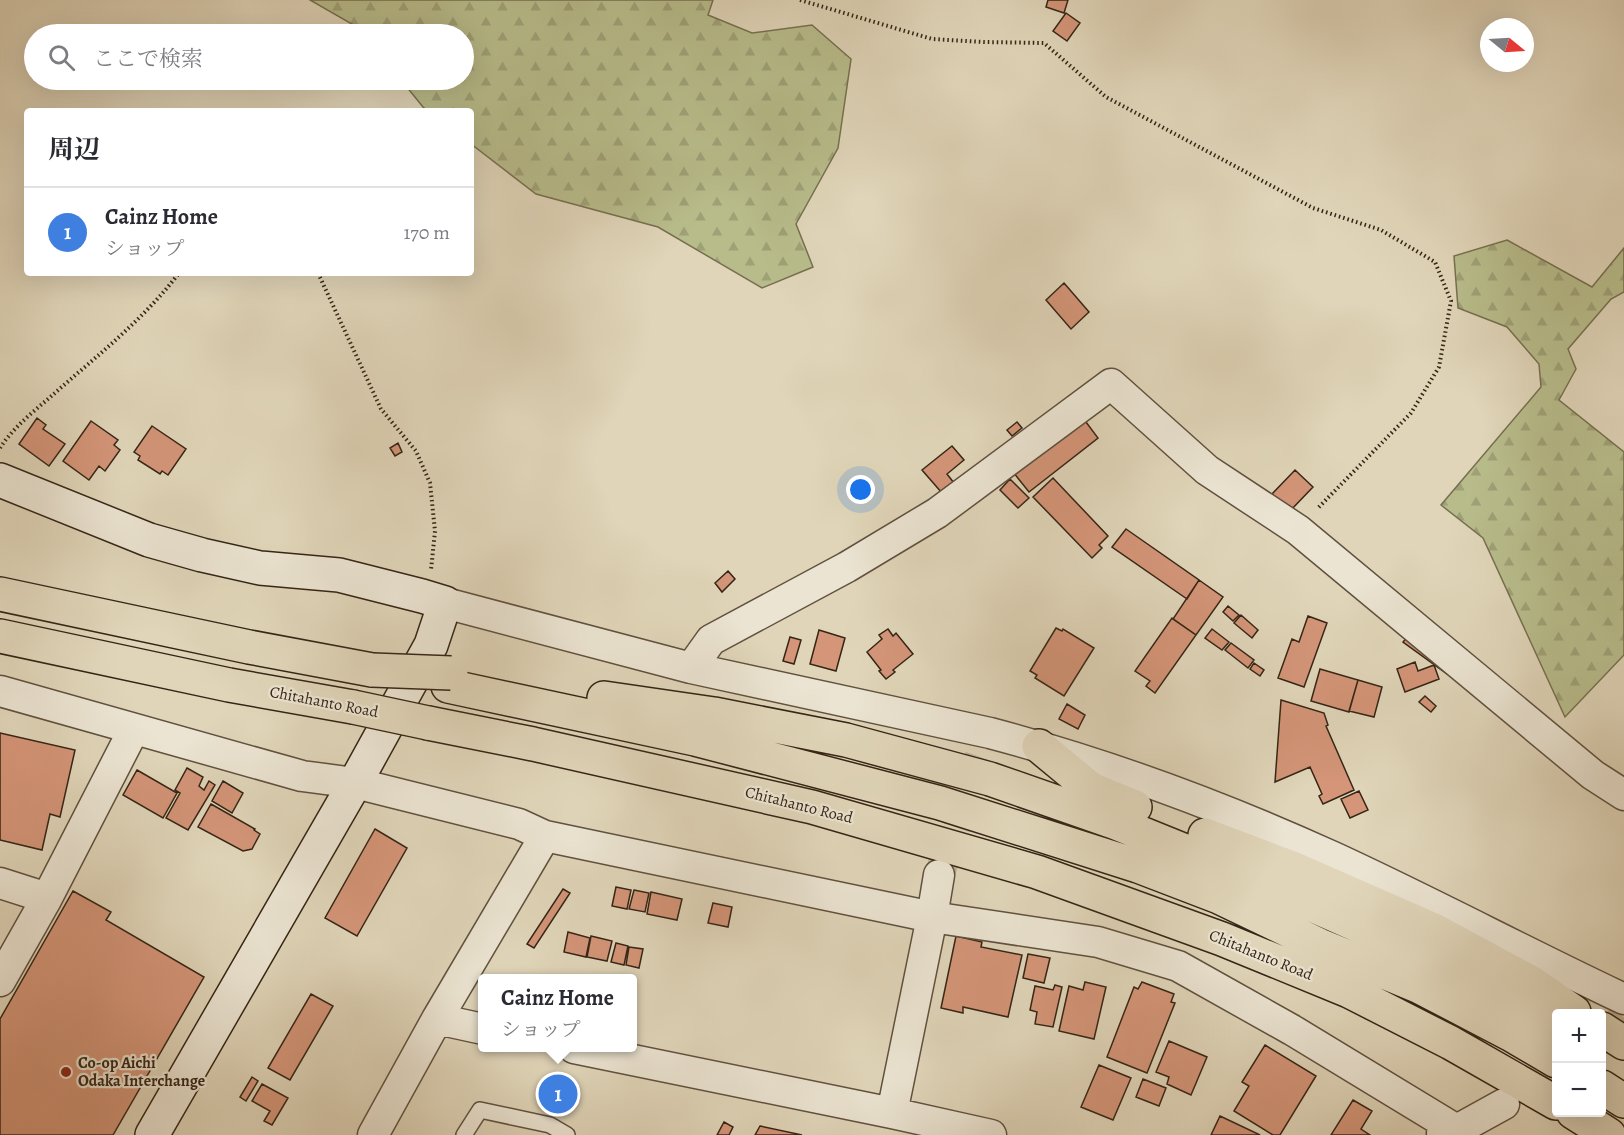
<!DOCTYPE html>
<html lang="ja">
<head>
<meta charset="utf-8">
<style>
  :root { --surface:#fff; --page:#f2f2f3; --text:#2b2b33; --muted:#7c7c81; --line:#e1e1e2; --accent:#2563eb }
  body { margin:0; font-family:Alegreya,"Noto Serif JP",serif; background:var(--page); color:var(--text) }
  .controls { position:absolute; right:18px; bottom:18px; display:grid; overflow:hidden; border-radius:6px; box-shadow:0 6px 24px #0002 }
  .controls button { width:54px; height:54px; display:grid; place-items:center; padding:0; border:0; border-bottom:2px solid var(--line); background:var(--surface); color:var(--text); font:30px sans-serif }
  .compass { position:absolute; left:1480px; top:18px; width:54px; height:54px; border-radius:50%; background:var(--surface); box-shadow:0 6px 24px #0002; rotate:108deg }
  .you { position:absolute; left:861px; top:490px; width:21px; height:21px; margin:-15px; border:4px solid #fff; border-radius:50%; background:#1a73e8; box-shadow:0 0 0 9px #1a73e833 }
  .badge { display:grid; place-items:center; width:39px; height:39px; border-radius:50%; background:var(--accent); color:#fff; font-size:20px; font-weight:700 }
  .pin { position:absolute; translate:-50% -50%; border:3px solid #fff; box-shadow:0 2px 6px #0006 }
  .popup { position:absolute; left:478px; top:974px; width:159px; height:78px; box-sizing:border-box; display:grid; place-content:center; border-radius:6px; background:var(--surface); filter:drop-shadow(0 2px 4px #0005); font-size:20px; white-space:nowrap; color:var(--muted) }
  .popup b { font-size:22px; color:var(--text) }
  .popup::after { content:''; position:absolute; left:50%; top:100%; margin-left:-12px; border:12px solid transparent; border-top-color:var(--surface) }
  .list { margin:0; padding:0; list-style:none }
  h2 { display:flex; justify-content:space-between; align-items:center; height:78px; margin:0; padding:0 24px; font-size:26px }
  h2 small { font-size:20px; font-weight:400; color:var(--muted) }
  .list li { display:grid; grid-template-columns:39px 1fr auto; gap:18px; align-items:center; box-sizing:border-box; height:90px; padding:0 24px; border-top:2px solid var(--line) }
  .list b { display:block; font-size:22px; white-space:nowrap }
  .list p { margin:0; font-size:20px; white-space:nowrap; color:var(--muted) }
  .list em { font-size:20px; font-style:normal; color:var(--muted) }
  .icon { flex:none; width:33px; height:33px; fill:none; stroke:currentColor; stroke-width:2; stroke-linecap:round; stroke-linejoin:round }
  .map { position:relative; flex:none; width:1624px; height:1135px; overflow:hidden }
  .search { position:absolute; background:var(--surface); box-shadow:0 6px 24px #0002; left:24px; top:24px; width:450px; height:66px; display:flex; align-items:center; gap:15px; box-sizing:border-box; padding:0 21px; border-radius:33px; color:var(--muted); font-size:22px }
  .panel { position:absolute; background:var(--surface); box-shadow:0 6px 24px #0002; left:24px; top:108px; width:450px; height:168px; border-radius:6px }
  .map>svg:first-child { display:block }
</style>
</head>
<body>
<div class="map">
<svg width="1624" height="1135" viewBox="0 0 1624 1135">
  <defs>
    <pattern id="forest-firs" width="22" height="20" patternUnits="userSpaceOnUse" patternTransform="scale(1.5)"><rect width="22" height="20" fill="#b8bc8b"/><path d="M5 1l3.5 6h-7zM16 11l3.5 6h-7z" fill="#9fa177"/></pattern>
  </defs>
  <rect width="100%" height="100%" fill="#e0d5b9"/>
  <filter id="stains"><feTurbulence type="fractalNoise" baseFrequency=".00333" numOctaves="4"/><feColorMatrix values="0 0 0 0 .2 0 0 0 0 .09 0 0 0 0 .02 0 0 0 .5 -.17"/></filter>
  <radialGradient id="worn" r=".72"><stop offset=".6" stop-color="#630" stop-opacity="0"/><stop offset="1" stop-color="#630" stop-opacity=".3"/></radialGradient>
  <path fill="url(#forest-firs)" stroke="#767050" stroke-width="1.5" d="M310 0H713L708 15 752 33 812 25 851 59 838 148 796 224 813 267 762 288 658 227 536 194 471 144V111H428L423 107 401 80H464V34H365L359 28Z
    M1507 240 1592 287 1624 248V292L1611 299 1568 349 1576 369 1559 400 1624 452V655L1565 717 1483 538 1441 505 1541 387 1539 364 1507 327 1458 308 1454 256Z"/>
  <path fill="#d49578" stroke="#352516" stroke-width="1.5" d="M1048 0H1068L1064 13 1046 7Z
    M1066 13 1080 23 1067 41 1053 31Z
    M1064 283 1089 312 1071 329 1046 300Z
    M37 418 46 425 43 429 65 444 49 466 19 444Z
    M1083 418 1098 438 1029 492 1013 472Z
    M91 421 118 440 114 445 120 450 105 471 99 466 89 480 63 461Z
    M1017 422 1022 428 1012 436 1007 430Z
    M152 426 186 449 168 475 162 471 160 474 138 460 140 456 134 452Z
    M398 443 402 452 395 456 390 448Z
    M952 446 964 460 947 474 954 483 942 493 922 470Z
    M1295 470 1313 487 1290 511 1272 494Z
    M1053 478 1108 536 1099 545 1102 548 1092 558 1033 497Z
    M1010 479 1029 498 1018 508 1000 490Z
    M1126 529 1199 580 1187 599 1112 547Z
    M728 571 735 579 722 592 715 583Z
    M1199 580 1223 597 1196 635 1173 619Z
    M1228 606 1239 615 1233 621 1223 612Z
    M1241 615 1258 630 1252 638 1234 623Z
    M1308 616 1327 623 1304 687 1278 678 1292 639 1299 642Z
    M1172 618 1196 635 1155 693 1146 686 1150 681 1135 671Z
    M1056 628 1062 631 1063 629 1094 648 1064 696 1035 678 1037 675 1030 671Z
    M888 629 893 636 896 633 913 654 893 670 895 672 886 679 879 671 881 670 867 652 882 639 879 635Z
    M1212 629 1229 642 1222 650 1205 638Z
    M819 630 845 638 836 671 810 664Z
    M1409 635 1452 667 1447 674 1403 642Z
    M790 637 801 640 794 664 783 661Z
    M1231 643 1254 660 1248 668 1225 650Z
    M1415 662 1418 671 1434 665 1439 679 1405 692 1397 669Z
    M1254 663 1264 670 1260 676 1250 669Z
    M1320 669 1358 680 1349 712 1311 701Z
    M1358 680 1382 687 1374 717 1349 711Z
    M1425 696 1436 706 1431 712 1419 702Z
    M1281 700 1324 713 1328 725 1326 726 1354 790 1323 804 1319 796 1322 794 1310 767 1275 782Z
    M1067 704 1085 715 1078 729 1059 719Z
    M0 733 75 750 60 817 50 814 42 850 0 840Z
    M187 768 203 777 199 786 204 790 209 781 215 785 188 830 166 818 180 793 175 790Z
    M137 770 177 793 163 818 123 795Z
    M223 781 243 793 232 813 212 801Z
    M1359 791 1368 810 1350 818 1341 799Z
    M211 804 255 829 254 830 260 834 252 849 243 851 198 827Z
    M375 829 407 848 357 936 325 918Z
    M616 887 631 890 627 909 612 906Z
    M563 889 570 893 534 948 527 944Z
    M634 890 649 893 645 912 629 909Z
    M73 891 111 912 106 920 204 977 113 1135H0V1019Z
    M651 892 682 899 677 920 647 914Z
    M713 903 732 907 728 927 708 923Z
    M568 932 590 938 586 957 564 952Z
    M591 936 612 941 607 961 587 957Z
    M956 936 982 942 981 947 1022 955 1008 1017 963 1007V1013L941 1008Z
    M616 943 628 946 624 965 611 962Z
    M629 947 643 949 639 968 626 965Z
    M1028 954 1050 958 1044 983 1023 978Z
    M1085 982 1106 987 1094 1039 1059 1031 1069 986 1083 990Z
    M1142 982 1174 994 1171 1002 1175 1003 1147 1073 1107 1057 1134 987 1138 989Z
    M1055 985 1062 987 1053 1027 1035 1024 1037 1012 1030 1010 1035 986 1053 990Z
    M311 994 333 1006 290 1080 268 1068Z
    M1169 1041 1207 1057 1191 1095 1167 1084 1169 1077 1156 1072Z
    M1265 1045 1316 1076 1280 1135H1273L1234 1111 1249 1086 1242 1082Z
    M1099 1065 1131 1078 1113 1120 1081 1107Z
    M252 1077 258 1081 246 1101 240 1097Z
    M1143 1079 1166 1088 1159 1106 1136 1097Z
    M262 1084 288 1098 272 1125 264 1121 270 1111 252 1101Z
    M1353 1100 1372 1111 1361 1129 1370 1135H1331Z
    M1220 1116 1260 1135H1211Z
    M724 1122 733 1127 729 1135H717Z
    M760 1126 802 1135H755Z"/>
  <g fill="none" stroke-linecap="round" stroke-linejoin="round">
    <path stroke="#beb298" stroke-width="30" stroke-dasharray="30 15" stroke-linecap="butt" d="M941 870 980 757
      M1602 1034 1624 1018"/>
    <g stroke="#60513f" stroke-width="18">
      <path id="lane" d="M464 1135 480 1110 550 1125 567 1135"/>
    </g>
    <g stroke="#60513f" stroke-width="33">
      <path id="street" d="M445 603 691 668 990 733C1107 764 1223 807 1333 857 1431 902 1526 953 1624 999
        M691 668 711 640 847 567 937 513 1111 384 1207 470 1298 530 1593 775 1624 795
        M0 691 302 776 355 783 519 824 545 836 932 917 1098 942 1178 966 1292 1030 1465 1135
        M0 883 47 898
        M0 981 47 898 134 729
        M437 1019 483 1029
        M574 1048 892 1113 991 1135
        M892 1113 932 917 939 875
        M1442 1133 1457 1130 1504 1104
        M373 1135 437 1019 545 836"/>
    </g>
    <g stroke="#352516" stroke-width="36">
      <path id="secondary" d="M0 480 149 540 202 555 260 568 339 575 422 596 445 603 431 645 355 783 152 1135"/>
    </g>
    <g stroke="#352516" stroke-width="36">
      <path id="highway" d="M0 594 249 647 372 670
        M0 636 229 685 353 707
        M448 686 695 739 940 803 1138 866 1219 897 1319 945 1420 987 1510 1034 1556 1061
        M604 698 714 714 846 740 990 779 1116 823 1242 874 1411 949 1531 1010 1556 1024
        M428 723 533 744 812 807 1037 872 1222 939 1349 991 1451 1043 1556 1103
        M1039 746 1091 789 1135 807
        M1205 835 1295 869 1434 930 1532 983 1574 1012
        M1602 1029 1624 1043
        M1602 1087 1624 1101
        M1573 1112 1609 1135"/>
    </g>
    <path stroke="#352516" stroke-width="4" stroke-dasharray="1.5 3" stroke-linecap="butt" d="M800 0 932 39 984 42 1044 43 1106 97 1313 208 1381 230 1435 262 1451 301 1439 367 1411 413 1317 509
      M318 273 381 409 416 451 430 483 435 531 431 570
      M0 448C14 426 37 409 56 392 98 355 145 318 179 273"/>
    <use href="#lane" stroke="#ebe4d2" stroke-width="15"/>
    <use href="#street" stroke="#ebe4d2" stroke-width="30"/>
    <use href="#secondary" stroke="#ebe4d2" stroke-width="33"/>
    <use href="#highway" stroke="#e0d5b9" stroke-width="33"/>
    <g stroke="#352516" stroke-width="36" stroke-linecap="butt">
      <path id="highway-bridge" d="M372 670 451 673
        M353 707 428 723"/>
    </g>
    <use href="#highway-bridge" stroke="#e0d5b9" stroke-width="33"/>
  </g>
  <circle fill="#8f2418" stroke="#ebe4d2" stroke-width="2" cx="66" cy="1072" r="6"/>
  <g text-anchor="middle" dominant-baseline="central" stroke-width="4.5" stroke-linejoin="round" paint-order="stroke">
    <g font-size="16" fill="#352516" stroke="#ebe4d2">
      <text transform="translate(324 702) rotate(11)">Chitahanto Road</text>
      <text transform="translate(799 805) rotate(14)">Chitahanto Road</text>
      <text transform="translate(1261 955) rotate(22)">Chitahanto Road</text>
    </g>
    <g font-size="16" font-weight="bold" fill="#352516" stroke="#ebe4d2" text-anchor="start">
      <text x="78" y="1063">Co-op Aichi<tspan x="78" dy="18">Odaka Interchange</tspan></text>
    </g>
  </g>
  <rect width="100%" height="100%" filter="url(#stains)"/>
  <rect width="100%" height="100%" fill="url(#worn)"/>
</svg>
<div class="controls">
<button>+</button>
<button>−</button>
</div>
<svg class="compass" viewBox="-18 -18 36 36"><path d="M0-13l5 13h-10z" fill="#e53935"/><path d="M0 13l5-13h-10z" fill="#7c7c81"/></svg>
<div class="you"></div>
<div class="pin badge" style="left:558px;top:1094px;background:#3f7fe0">1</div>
<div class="popup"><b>Cainz Home</b>ショップ</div>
<div class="search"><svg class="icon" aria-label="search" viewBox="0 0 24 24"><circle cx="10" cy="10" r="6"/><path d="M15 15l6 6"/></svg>ここで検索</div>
<section class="panel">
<h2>周辺<small></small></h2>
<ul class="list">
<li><span class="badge" style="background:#3f7fe0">1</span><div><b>Cainz Home</b><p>ショップ</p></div><em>170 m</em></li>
</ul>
</section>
</div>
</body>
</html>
